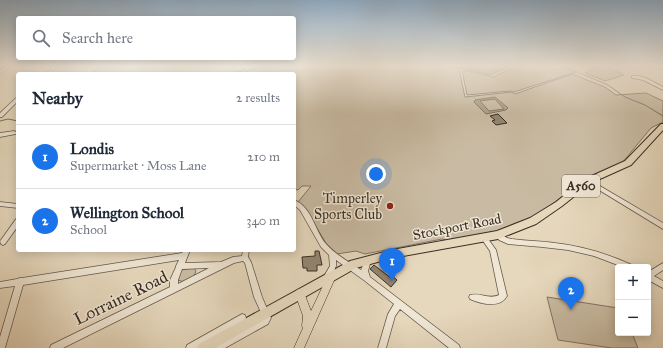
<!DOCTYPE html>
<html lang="en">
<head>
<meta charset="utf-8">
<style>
  :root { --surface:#fff; --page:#f6f6f7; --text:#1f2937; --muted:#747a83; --line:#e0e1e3; --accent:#1a73e8 }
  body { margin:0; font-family:"IM FELL Great Primer",serif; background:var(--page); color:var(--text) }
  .controls { position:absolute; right:12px; bottom:12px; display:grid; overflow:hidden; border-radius:4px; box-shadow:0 2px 10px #0003 }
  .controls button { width:36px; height:36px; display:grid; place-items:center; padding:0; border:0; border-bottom:1px solid var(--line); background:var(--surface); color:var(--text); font:20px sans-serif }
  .you { position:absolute; left:376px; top:174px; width:14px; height:14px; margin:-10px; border:3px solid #fff; border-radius:50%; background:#1a73e8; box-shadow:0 0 0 6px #1a73e833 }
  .badge { display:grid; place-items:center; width:26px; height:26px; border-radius:50%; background:var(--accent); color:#fff; font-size:13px; font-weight:700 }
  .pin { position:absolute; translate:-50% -33px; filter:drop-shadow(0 1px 2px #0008) }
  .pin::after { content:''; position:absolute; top:21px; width:14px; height:12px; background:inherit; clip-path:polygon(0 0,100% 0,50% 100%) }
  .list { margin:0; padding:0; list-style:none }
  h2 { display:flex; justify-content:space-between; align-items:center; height:52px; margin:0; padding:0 16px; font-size:17px }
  h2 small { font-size:13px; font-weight:400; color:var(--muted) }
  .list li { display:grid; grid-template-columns:26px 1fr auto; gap:12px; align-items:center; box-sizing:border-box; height:64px; padding:0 16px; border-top:1px solid var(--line) }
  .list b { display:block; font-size:15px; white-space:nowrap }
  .list p { margin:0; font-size:13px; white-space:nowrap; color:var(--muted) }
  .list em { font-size:13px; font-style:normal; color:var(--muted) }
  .icon { flex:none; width:22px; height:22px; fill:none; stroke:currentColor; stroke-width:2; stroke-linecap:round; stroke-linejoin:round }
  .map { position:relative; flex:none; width:663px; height:348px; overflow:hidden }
  .search { position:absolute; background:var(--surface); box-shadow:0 2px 10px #0003; left:16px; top:16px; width:280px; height:44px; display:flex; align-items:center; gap:10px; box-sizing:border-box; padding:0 14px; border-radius:4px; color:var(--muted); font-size:15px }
  .panel { position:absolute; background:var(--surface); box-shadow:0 2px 10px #0003; left:16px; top:72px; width:280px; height:180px; border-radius:4px }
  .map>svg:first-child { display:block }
</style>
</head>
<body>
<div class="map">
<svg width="663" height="348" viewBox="0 0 663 348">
  <rect width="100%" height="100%" fill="#e6d8bd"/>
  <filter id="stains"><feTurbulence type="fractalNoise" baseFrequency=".005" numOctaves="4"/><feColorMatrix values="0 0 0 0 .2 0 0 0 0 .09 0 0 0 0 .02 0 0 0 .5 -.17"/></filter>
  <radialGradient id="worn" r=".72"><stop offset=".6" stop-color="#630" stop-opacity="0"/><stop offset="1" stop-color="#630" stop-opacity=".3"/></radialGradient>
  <path fill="#c9bba3" stroke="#817464" d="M98 66H242L244 71 218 74H91Z
    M244 66H445L459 69 465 97 512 92 515 94 572 74 605 87 616 95 646 93 663 101V122L651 128 622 163 585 178 555 202 533 217 505 229 451 241 442 239 365 254 356 251 337 254 326 243 306 210 298 202 311 186H302L298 190 294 189V74H246Z
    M517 66H561L576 72 514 92 510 91 467 95 462 70 493 77Z
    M599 66H615L610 68 624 75 605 81 585 73Z
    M194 268 196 271 194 276 184 282 178 280 180 270Z
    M547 297 618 308V333H632L638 348H612L558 340Z"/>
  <path fill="#ab9e89" stroke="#7d7161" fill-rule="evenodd" d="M451 66H511L490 75Z
    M495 97 508 108 506 110 486 114 474 102 475 100ZM495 99 504 109 489 111 480 101Z"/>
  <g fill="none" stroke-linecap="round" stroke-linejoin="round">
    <path stroke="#7d7161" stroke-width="1" d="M563 66 608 85 625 97 645 105 663 116
      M222 74H226
      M240 74 263 66
      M0 121 8 119 18 121"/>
  </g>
  <path fill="#938674" stroke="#392e25" d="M498 114 507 123 496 125 492 121 495 120 490 116Z
    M315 251H319L322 265H317V271H307V268H303L302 257 315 256Z
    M374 265 391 278 392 276 397 280 391 287 370 269Z"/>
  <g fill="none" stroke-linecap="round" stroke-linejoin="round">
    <g stroke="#64584b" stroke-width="1.5">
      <path id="minor" d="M55 66H59L49 74H45Z
        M649 66H655L663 68V70Z
        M632 76C643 74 653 82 663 87V90L643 80 632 78Z
        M16 98H18V101L2 117H0V113Z
        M14 131 16 132V134L0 137V133Z
        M588 179 663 223V229L586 182 585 181 586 180Z
        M294 200C312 207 315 231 326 244 336 255 349 262 361 270L366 258 368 257 370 258 371 260 368 271 370 277 459 345 460 348H449L400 309 395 316 386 348H378L388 314 394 304 365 281 336 260V266L330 280 327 281 324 280 323 278 330 266 329 255 321 247 300 210 294 205Z
        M0 202 18 204V208L0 206Z
        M16 219H18V226L5 244 3 245 1 244 0 241 1 240Z
        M498 232 507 238 512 239C527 241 541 241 555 243 582 246 608 254 632 265L633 267H623L594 256 568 250 542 247 508 244 499 240 495 235 496 233Z
        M484 235 486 236 496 250 507 296C500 309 481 304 470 299L469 297 470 295C480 292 489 300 499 295L490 251 481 238 482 236Z
        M184 250H190L185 263 221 262 233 257 242 256 243 250H249L248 257 251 262 262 297 271 318 268 324 225 348H213L214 345 263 317 254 297 245 263 243 261 234 263 63 348H50L51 345 170 287V280L176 267V266L179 260 23 285 5 348H0V337L15 286 0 288V282L17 279 20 278H22L182 253ZM209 268 178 284V280L182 269Z
        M663 263V270L654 276 663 281V288L648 280V272Z
        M242 314 245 315 246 318 245 321 198 348H186L187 345Z"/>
    </g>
    <g stroke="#392e25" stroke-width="1">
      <path id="major" d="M7 66H12L0 74V70Z
        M332 272 335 273 336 276 304 348H294L303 328 302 326 303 316 295 293 297 290 300 289 303 290 311 311 329 273Z"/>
    </g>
    <g stroke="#392e25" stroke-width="2">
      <path id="highway" d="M661 124H663V130L631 165 591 183 562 206 536 224 498 239 392 258 356 268 215 348H197L199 344 350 261 392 250 497 231 530 218 556 202 585 179 625 161Z"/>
    </g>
    <use href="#minor" fill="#efe6d4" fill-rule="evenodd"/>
    <use href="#major" fill="#e6d8bd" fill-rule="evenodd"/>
    <use href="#highway" fill="#e6d8bd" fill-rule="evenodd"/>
  </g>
  <linearGradient id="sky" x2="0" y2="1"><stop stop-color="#8fabc2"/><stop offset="0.58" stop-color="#f4ede1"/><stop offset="1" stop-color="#f4ede1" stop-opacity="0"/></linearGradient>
  <rect width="663" height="114" fill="url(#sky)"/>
  <circle fill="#8f2418" stroke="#efe6d4" stroke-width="1.5" cx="390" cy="206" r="4"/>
  <g text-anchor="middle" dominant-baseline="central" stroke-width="3" stroke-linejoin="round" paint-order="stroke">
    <rect fill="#efe6d4" stroke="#70655a" stroke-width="1" x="562" y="175" width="38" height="22" rx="3"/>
    <g font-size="13" font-weight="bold" fill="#392e25">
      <text x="581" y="186">A560</text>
    </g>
    <g font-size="14" fill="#392e25" stroke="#efe6d4" text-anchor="end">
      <text x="382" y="198">Timperley<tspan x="382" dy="16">Sports Club</tspan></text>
    </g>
    <g font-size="14" fill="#392e25" stroke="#efe6d4">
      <text transform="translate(457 227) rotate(-11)">Stockport Road</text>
    </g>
    <g font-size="17" fill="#392e25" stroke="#efe6d4">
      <text transform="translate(121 298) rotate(-26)">Lorraine Road</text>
    </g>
  </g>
  <rect width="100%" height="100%" filter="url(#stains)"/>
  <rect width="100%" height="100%" fill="url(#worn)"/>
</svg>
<div class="controls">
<button>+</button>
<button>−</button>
</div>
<div class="you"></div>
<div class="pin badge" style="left:392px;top:281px">1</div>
<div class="pin badge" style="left:571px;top:310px">2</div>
<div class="search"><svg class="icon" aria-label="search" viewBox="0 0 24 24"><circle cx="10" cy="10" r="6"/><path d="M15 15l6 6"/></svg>Search here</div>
<section class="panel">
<h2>Nearby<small>2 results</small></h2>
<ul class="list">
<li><span class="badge">1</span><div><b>Londis</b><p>Supermarket · Moss Lane</p></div><em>210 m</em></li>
<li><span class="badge">2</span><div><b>Wellington School</b><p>School</p></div><em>340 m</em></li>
</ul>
</section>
</div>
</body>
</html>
